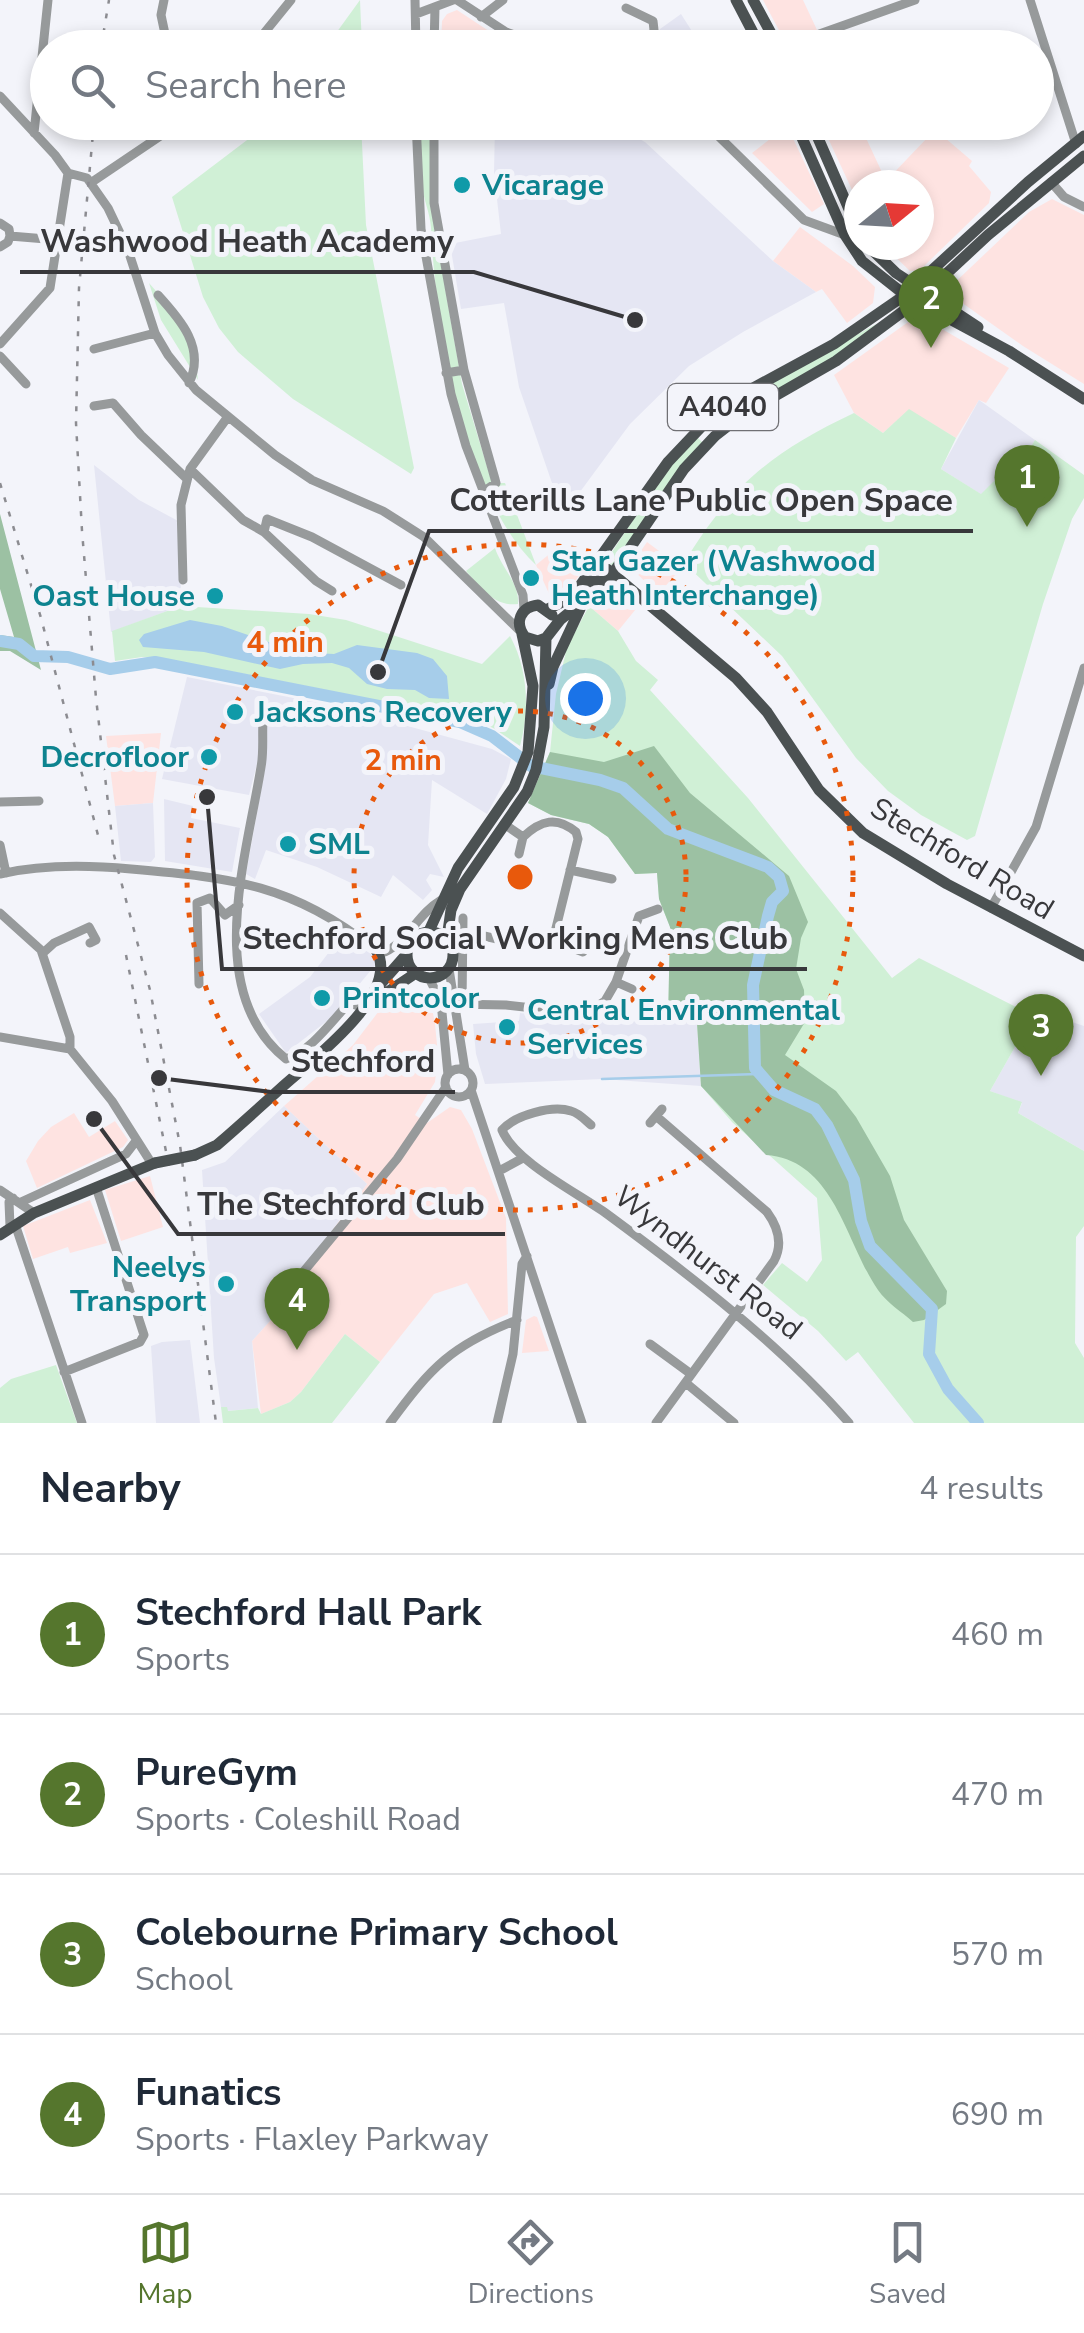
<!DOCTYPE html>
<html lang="en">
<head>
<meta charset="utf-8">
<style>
  :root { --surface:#fff; --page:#f6f6f7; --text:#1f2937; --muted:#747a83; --line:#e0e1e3; --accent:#55762d }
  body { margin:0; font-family:"Nunito Sans",sans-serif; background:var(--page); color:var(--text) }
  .compass { position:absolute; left:844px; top:170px; width:90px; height:90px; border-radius:50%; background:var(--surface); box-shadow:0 5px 15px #0003; rotate:72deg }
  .you { position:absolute; left:585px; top:698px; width:35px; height:35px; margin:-25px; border:8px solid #fff; border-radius:50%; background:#1a73e8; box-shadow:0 0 0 15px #1a73e833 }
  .badge { display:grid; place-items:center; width:65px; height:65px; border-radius:50%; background:var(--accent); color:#fff; font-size:32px; font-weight:700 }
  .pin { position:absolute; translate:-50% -82px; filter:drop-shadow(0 2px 5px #0008) }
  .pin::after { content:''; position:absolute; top:52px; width:35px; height:30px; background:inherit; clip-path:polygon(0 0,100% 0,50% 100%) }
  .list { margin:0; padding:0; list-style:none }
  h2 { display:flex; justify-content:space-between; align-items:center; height:130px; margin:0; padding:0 40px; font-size:42px }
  h2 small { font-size:32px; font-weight:400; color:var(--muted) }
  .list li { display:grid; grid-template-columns:65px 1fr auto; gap:30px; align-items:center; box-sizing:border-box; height:160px; padding:0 40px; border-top:2px solid var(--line) }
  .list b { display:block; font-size:38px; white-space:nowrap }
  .list p { margin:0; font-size:32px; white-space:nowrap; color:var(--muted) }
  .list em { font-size:32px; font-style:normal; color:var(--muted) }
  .icon { flex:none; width:55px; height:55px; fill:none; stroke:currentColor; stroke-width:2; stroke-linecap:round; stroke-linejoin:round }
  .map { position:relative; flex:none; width:1084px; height:1423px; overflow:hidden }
  .search { position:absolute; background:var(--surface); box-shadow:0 5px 15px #0003; left:30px; right:30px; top:30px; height:110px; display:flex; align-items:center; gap:25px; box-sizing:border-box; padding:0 35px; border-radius:55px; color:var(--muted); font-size:38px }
  .sheet { height:770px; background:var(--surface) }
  nav { display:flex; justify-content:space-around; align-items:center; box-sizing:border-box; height:140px; border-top:2px solid var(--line); background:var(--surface); font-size:28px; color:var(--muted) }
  nav a { display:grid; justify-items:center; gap:5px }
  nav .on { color:var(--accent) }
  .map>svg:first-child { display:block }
</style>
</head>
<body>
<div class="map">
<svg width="1084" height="1423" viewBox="0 0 1084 1423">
  <rect width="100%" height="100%" fill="#f3f4fa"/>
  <path fill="#fee3e1" d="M763 0H803L825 47H793L782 36Z
    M457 10 504 41 508 47H441L442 21 447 14Z
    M821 123H859L886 181 928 137H944L972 161 969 166 991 192 989 203 920 270 910 271 883 245H919V185H859V205Z
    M784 128 789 130 824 204 812 212 752 153Z
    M1052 199 1084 215V384L1023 346 951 295 948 289 1029 212Z
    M800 227 853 266 875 287 873 303 847 323 822 289 816 292 773 261Z
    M918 315 1009 368 986 403 979 400 956 438 909 410 883 433 854 413 834 375Z
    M647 542 682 568 658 594 630 567Z
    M558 547 587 565 563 597 551 598 536 565Z
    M623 589 640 604 618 631 589 606 611 592Z
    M161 733 153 803 115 806 106 736Z
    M399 993 432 1008 435 1024 438 1055 435 1082 415 1115 427 1123 450 1107 461 1110 472 1129 506 1218 508 1314 490 1322 467 1283 434 1294 380 1362 345 1334 301 1392 290 1402 261 1414 252 1341 277 1313 270 1306 290 1286 367 1184 284 1106 353 1045 382 1007Z
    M74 1113 89 1137 115 1121 128 1140 123 1147 37 1188 26 1161 38 1141 51 1127Z
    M150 1176 163 1227 121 1241 105 1190Z
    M90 1200 107 1243 70 1253 68 1247 33 1259 23 1226Z
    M534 1316 537 1317 549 1351 522 1353 526 1320Z"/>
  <path fill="#e5e6f3" d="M681 14 702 47 649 48 660 29Z
    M495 123H611L645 142 773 261 816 292 743 332 689 366 630 424 563 515 519 387 504 303 461 309 450 244 501 234 494 173Z
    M979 400 1035 440 1006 487 982 495 941 469Z
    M94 465 139 500 180 522 181 606 111 632Z
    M187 677 334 706 492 749 511 759 506 779 487 814 432 780 428 845 444 877 430 874 426 880 432 890 423 900 393 875 381 897 317 867 266 850 255 879 246 874 266 763 258 760 249 795 162 779Z
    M164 799 193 806 191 818 240 828 232 872 165 861Z
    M153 803 155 857 151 862 121 861 115 806Z
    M342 935 377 958V963L332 1017 286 1053 259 1014 310 977Z
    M1036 1010 1084 1026V1151L1018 1113 1022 1103 990 1091Z
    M520 1013 543 1016 544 1019 588 1021 697 1022 701 1086 602 1079 485 1084 476 1054 473 1024 519 1021Z
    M284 1106 367 1184 290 1286 270 1306 277 1313 252 1341 258 1408 227 1411V1407H221L214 1358 202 1170 225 1162Z
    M190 1340 200 1423H156L151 1346 162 1342Z"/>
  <path fill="#d0f0d6" d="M360 0 362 47H326Z
    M271 122 361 123 366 225 414 468 411 474 293 399 238 352 219 328 203 297 172 197Z
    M420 123H431L445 288 462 384 492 483H505L536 565C464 497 435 324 431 228 430 212 423 199 422 184 419 164 421 143 420 123Z
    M149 283C179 317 193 333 198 380L161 320Z
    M878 323 839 354 723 423H714L742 398Z
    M909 409 956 438 941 469 981 494 994 481 1006 486 1035 440 1084 475V498L1072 519 1043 604 975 836 967 840 921 815 888 791 856 758 782 656 684 563C732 484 772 452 854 413L883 433Z
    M696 436 703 443 613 566 606 561 670 464Z
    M495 548C501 567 520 584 518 604 494 607 480 587 466 571Z
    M181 606 309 614 346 620 482 664 510 636C528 669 530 710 520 746L493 728 461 714 384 705 326 690 178 661 142 657 115 661 112 631Z
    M589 606 618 631 636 661 658 680 650 690 748 798 892 978 919 958 1024 1011 1028 1005 1036 1010 990 1091 1022 1102 1018 1113 1084 1151V1226L1076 1237 1075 1343 1084 1358V1423H914L858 1352 846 1361 818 1331 763 1285 782 1263 807 1282 822 1260 817 1198 732 1122 701 1086 697 1023H668L670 927 659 899 657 873 635 874 608 837 589 824 551 815 528 803 550 752 556 694 567 647Z
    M345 1334 380 1362 332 1423H223L221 1407H227L228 1411 258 1408 261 1414 290 1402 301 1392Z
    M56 1365 77 1423H0V1388L11 1379Z"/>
  <path fill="#9cc1a3" d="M0 514 41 670 10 651H0V635L14 637 0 589Z
    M654 746 690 793 789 876 808 922 801 938 796 969 804 990 805 1022 785 1055 836 1091 856 1117 890 1176 904 1220 947 1291 946 1304 924 1320 913 1322C902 1312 887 1303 878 1290 845 1242 835 1160 766 1155L701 1086 697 1023H668L670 927 659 899 657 873 635 874 608 837 589 824 551 815 528 803 550 752 604 762Z"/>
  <path fill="#a6cdea" d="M190 620 222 626 298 652 334 654 357 645 417 653 433 659 447 676 449 699 429 698 415 690 387 689 367 684 349 668 332 663 303 664 280 669 204 652 143 647 139 640 144 634Z"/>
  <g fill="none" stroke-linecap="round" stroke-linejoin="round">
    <path stroke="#a6cdea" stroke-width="2.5" d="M602 1079 758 1074"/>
    <path stroke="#a6cdea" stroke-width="12" d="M0 641 19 644 34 656 68 657 110 669 155 662 460 722 492 736 531 766 600 780 623 788 668 829 768 867 779 877 783 891 772 902 768 916 753 985 755 1068 774 1090 815 1109 827 1125 854 1180 861 1221 870 1246 932 1309 929 1354 948 1389 978 1423"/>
    <path stroke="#979a9b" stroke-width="9" d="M164 0 161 15 168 48
      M415 0 416 48
      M457 0 506 32 553 48
      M1030 0 1076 144
      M626 8 653 21 654 30 648 48
      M416 14 453 0
      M481 17 503 0
      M252 48 291 0
      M434 48 435 7
      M780 48 915 0
      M0 96 55 155 68 173 87 178 108 208 128 250 155 333 168 355 196 390 275 455 312 480 383 511 424 537 521 632
      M416 122 421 229 451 394 466 446 523 595 524 610
      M434 122V203L464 370 446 373
      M704 122 804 220 845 235
      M815 132 839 122
      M34 133 48 0
      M92 182 181 122
      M1051 182 1064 197 1084 207
      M0 223 9 229 10 236
      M10 236 58 240
      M0 247 8 242 10 236
      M158 295C180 319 206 348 189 383
      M0 344 50 288 68 173
      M94 349 155 333
      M0 356 26 384
      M464 370 495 479 496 483 483 492
      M94 406 113 403 141 435 187 479
      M190 469 243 520 264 532 316 581 332 591
      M264 532 267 519 312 537 401 585
      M183 580 181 505 190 469 227 418
      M263 721C262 736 264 752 261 767 247 855 202 992 286 1059 311 1051 331 1022 349 1003L365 1008
      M0 802 39 801
      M0 845 6 873
      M519 854 523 837
      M570 870 612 879
      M0 874C43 864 88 865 131 869 235 878 291 884 376 950L385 952C407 942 419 913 441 900
      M991 908 1036 827 1084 668
      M0 913 41 950 70 1037V1049
      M484 936C509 941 536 953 555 932L578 839 576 832C557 816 541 820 523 837L504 824
      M552 936 562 944 583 952
      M43 953 54 943 89 927 96 940 90 943
      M449 969 465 1070
      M429 978 441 1002 448 1075
      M616 982 632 989
      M199 984 197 903 210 898 225 915 239 905
      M453 1004 506 1005 578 1013 591 1010 605 1001 616 982 639 916 658 909
      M462 1005 463 918
      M0 1037 70 1049 112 1101 152 1164
      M445 1083a14 14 0 1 1 28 0a14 14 0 1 1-28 0Z
      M471 1090 582 1423
      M650 1123 662 1109
      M591 1125C585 1120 579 1113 571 1111 552 1105 515 1115 502 1130 515 1162 578 1193 607 1214 691 1276 781 1345 849 1423
      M499 1171 523 1158
      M0 1190 34 1213
      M21 1202 126 1154 136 1141
      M15 1224 82 1423
      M10 1226 9 1202 13 1198
      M275 1306 397 1159 446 1087
      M650 1344 691 1374
      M64 1372 140 1342 144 1335 96 1187
      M686 1383 734 1423
      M390 1423C431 1367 452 1345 517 1320
      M497 1423 513 1354 522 1264 527 1256
      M656 1423 774 1261C783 1244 778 1227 767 1212L656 1116"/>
    <path stroke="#4b5152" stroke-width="11" d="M736 0 761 48
      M753 0 779 48
      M795 122 845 235 862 261 905 295 1009 351 1084 399
      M811 122 859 232
      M867 245 896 273 978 327
      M592 583 607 569 736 678 767 712 819 790 863 833 947 884 1084 956
      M548 609 572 597 668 462 704 424 733 399 834 344 905 295 1028 182 1084 136
      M546 638 538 641 525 637C514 623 520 607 538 605L552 615
      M549 684 553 667 580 609
      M429 931 458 868 514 787 528 752 533 686 522 634
      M407 955a23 23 0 1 1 46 0a23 23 0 1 1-46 0Z
      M447 938 451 910 460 889 527 792 536 770 544 727 546 638 560 620 607 582 684 469 715 436 742 415 836 361 917 301 988 235 1084 156
      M376 989 406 955
      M368 1005 416 973
      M195 1155 217 1145C239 1126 260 1107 281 1088 308 1063 403 994 376 950
      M0 1235 34 1213 155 1163"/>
    <path stroke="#8c8c91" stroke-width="2.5" stroke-dasharray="5 10" stroke-linecap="butt" d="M101 48 109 0
      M94 122 79 288 76 423 82 531 96 698 114 855 150 990 180 1145 216 1423
      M0 483 41 618 99 839
      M126 955 170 1171"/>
    <path stroke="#4b5152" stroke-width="11" d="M155 1163 195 1155"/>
  </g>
  <g fill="none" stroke="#e8590c" stroke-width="5" stroke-dasharray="5 10">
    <circle cx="520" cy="877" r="166"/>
    <circle cx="520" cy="877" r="333"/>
  </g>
  <g fill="#0f9aa8" stroke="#f3f4fa" stroke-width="4">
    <circle cx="462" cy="185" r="10"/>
    <circle cx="531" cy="578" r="10"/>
    <circle cx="215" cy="596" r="10"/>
    <circle cx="235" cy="712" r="10"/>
    <circle cx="209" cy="757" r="10"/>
    <circle cx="288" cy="844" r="10"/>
    <circle cx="322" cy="998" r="10"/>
    <circle cx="507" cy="1027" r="10"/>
    <circle cx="226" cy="1284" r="10"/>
  </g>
  <g text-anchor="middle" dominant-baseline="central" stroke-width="10" stroke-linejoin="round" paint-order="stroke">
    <rect fill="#f3f4fa" stroke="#707074" stroke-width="2.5" x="668" y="384" width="110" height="46" rx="8"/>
    <g font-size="28" font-weight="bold" fill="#38383b">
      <text x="723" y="407">A4040</text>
    </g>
    <g font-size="30" font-weight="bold" fill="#0d838f" stroke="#f3f4fa" text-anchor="start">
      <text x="482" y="185">Vicarage</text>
      <text x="551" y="561">Star Gazer (Washwood<tspan x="551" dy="34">Heath Interchange)</tspan></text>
      <text x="195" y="596" text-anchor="end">Oast House</text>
      <text x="255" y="712">Jacksons Recovery</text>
      <text x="189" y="757" text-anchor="end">Decrofloor</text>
      <text x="308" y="844">SML</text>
      <text x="342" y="998">Printcolor</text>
      <text x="527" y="1010">Central Environmental<tspan x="527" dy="34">Services</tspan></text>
      <text x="206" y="1267" text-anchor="end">Neelys<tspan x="206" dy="34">Transport</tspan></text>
    </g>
    <g font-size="30" fill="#38383b" stroke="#f3f4fa">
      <text transform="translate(962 859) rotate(31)">Stechford Road</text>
      <text transform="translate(708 1263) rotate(38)">Wyndhurst Road</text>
    </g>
  </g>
  <circle cx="520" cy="877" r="15" fill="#e8590c" stroke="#f3f4fa" stroke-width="5"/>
  <g font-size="30" text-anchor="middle" font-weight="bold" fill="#e8590c" stroke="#f3f4fa" stroke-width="10" stroke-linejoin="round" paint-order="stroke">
    <text x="285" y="652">4 min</text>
    <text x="403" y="770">2 min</text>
  </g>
  <path fill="none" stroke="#38383b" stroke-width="4" d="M635 320L474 272H20M378 672L429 531H973M207 797L222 969H807M159 1078L271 1092H455M94 1119L178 1234H505"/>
  <g fill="#38383b" stroke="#f3f4fa" stroke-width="4">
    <circle cx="635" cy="320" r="10"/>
    <circle cx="378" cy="672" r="10"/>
    <circle cx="207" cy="797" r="10"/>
    <circle cx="159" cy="1078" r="10"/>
    <circle cx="94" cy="1119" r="10"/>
  </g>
  <g font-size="32" text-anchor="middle" font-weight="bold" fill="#38383b" stroke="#f3f4fa" stroke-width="10" stroke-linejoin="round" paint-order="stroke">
    <text x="247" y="252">Washwood Heath Academy</text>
    <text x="701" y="511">Cotterills Lane Public Open Space</text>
    <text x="515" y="949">Stechford Social Working Mens Club</text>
    <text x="363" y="1072">Stechford</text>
    <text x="341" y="1215">The Stechford Club</text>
  </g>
</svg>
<svg class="compass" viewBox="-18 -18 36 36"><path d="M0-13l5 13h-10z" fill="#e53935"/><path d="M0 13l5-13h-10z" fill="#747a83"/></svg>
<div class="you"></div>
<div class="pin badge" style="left:1027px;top:527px">1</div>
<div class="pin badge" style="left:931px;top:348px">2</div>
<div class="pin badge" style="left:1041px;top:1076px">3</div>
<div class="pin badge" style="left:297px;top:1350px">4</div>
<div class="search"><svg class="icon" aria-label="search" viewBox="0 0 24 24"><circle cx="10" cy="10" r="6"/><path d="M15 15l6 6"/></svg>Search here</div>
</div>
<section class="sheet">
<h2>Nearby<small>4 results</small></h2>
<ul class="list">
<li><span class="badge">1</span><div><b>Stechford Hall Park</b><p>Sports</p></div><em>460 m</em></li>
<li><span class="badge">2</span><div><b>PureGym</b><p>Sports · Coleshill Road</p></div><em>470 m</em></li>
<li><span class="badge">3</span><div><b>Colebourne Primary School</b><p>School</p></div><em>570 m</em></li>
<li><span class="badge">4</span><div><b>Funatics</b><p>Sports · Flaxley Parkway</p></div><em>690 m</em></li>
</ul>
</section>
<nav>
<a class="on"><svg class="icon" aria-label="map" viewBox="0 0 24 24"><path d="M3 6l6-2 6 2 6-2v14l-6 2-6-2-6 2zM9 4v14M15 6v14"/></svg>Map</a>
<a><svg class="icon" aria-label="directions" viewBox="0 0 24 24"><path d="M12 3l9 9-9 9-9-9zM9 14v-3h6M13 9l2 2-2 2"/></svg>Directions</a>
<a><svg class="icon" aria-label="saved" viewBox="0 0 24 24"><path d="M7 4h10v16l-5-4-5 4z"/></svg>Saved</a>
</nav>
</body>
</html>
